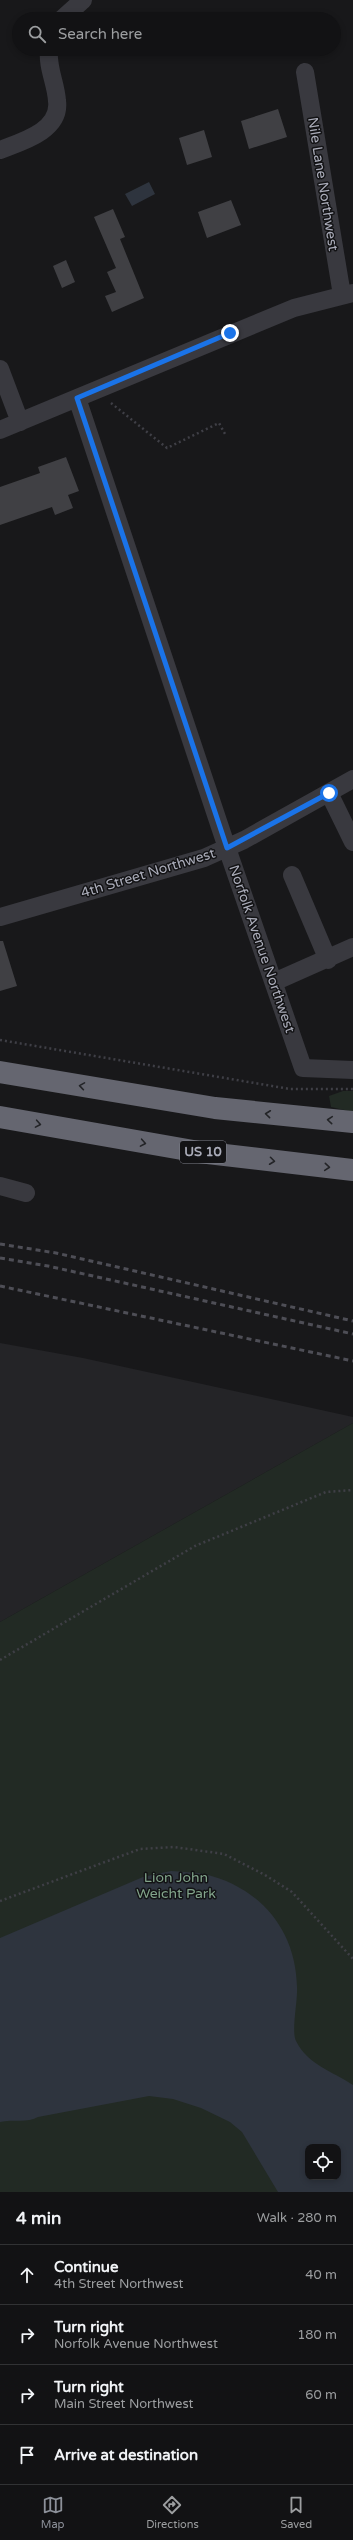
<!DOCTYPE html>
<html lang="en">
<head>
<meta charset="utf-8">
<style>
  :root { --surface:#121214; --page:#1b1b1d; --text:#f1f3f6; --muted:#9c9ea0; --line:#313234; --accent:#8c9099 }
  body { margin:0; font-family:"Varela Round",sans-serif; background:var(--page); color:var(--text) }
  .controls { position:absolute; right:12px; bottom:12px; display:grid; overflow:hidden; border-radius:8px; box-shadow:0 2px 6px #0003 }
  .controls button { width:36px; height:36px; display:grid; place-items:center; padding:0; border:0; border-bottom:1px solid var(--line); background:var(--surface); color:var(--text); font:20px sans-serif }
  .stop { position:absolute; width:12px; height:12px; margin:-9px; border:3px solid #1a73e8; border-radius:50%; background:#fff }
  .stop.end { background:#1a73e8; border-color:#fff; box-shadow:0 1px 4px #0008 }
  .list { margin:0; padding:0; list-style:none }
  h2 { display:flex; justify-content:space-between; align-items:center; height:52px; margin:0; padding:0 16px; font-size:17px }
  h2 small { font-size:13px; font-weight:400; color:var(--muted) }
  .list li { display:grid; grid-template-columns:26px 1fr auto; gap:12px; align-items:center; box-sizing:border-box; height:60px; padding:0 16px; border-top:1px solid var(--line) }
  .list b { display:block; font-size:15px; white-space:nowrap }
  .list p { margin:0; font-size:13px; white-space:nowrap; color:var(--muted) }
  .list em { font-size:13px; font-style:normal; color:var(--muted) }
  .icon { flex:none; width:22px; height:22px; fill:none; stroke:currentColor; stroke-width:2; stroke-linecap:round; stroke-linejoin:round }
  .map { position:relative; flex:none; width:353px; height:2192px; overflow:hidden }
  .search { position:absolute; background:var(--surface); box-shadow:0 2px 6px #0003; left:12px; right:12px; top:12px; height:44px; display:flex; align-items:center; gap:10px; box-sizing:border-box; padding:0 14px; border-radius:22px; color:var(--muted); font-size:15px }
  .sheet { height:292px; background:var(--surface) }
  nav { display:flex; justify-content:space-around; align-items:center; box-sizing:border-box; height:56px; border-top:1px solid var(--line); background:var(--surface); font-size:11px; color:var(--muted) }
  nav a { display:grid; justify-items:center; gap:2px }
  nav .on { color:var(--accent) }
  .map>svg:first-child { display:block }
</style>
</head>
<body>
<div class="map">
<svg width="353" height="2192" viewBox="0 0 353 2192">
  <rect width="100%" height="100%" fill="#18181a"/>
  <path fill="#242427" d="M0 1343 83 1358 353 1417V1423L0 1622Z"/>
  <path fill="#222a24" fill-rule="evenodd" d="M343 1091H353V1112L331 1107 329 1096Z
    M353 1423V2192H0V1622ZM308 2147H338V2177H308Z"/>
  <path fill="#2e343e" fill-rule="evenodd" d="M149 182 155 194 132 206 125 194Z
    M171 1871C181 1872 193 1872 204 1874 260 1887 296 1930 297 1987 298 2000 291 2031 296 2041 308 2065 332 2071 353 2085V2192H278L242 2132 230 2122 201 2108 173 2099 149 2096 38 2117C28 2123 13 2119 0 2122V1938L143 1877ZM308 2147H338V2177H308Z"/>
  <path fill="#404044" d="M278 109 287 137 249 149 241 121Z
    M204 130 212 157 187 165 179 138Z
    M231 200 241 225 207 238 198 212Z
    M113 209 125 237 120 239 144 298 112 312 105 296 116 292 107 272 116 268 94 217Z
    M66 260 75 282 62 288 53 266Z
    M66 457 79 491 68 495 73 508 55 515 52 507 0 525V487L40 473 38 467Z
    M0 941H3L17 986 0 991Z"/>
  <g fill="none" stroke-linecap="round" stroke-linejoin="round">
    <path stroke="#3f3f46" stroke-width="2.5" stroke-dasharray="2 3" stroke-linecap="butt" d="M111 403 167 448 219 423 225 434
      M0 1040 290 1089H353
      M0 1660 195 1546 326 1492 353 1490
      M0 1901 140 1849 174 1847 224 1854 265 1875 292 1892 353 1959"/>
    <path stroke="#39393f" stroke-width="18" d="M62 19 83 0
      M305 72 342 295
      M0 150C21 142 61 131 57 101 56 83 47 68 49 49
      M0 369 20 422
      M77 398 227 848 303 1068 353 1070
      M0 430 294 308 353 293
      M329 793 353 842
      M292 875 328 960
      M0 917 204 858 244 840 353 779
      M274 982 353 947
      M0 1186 26 1193"/>
    <path stroke="#656670" stroke-width="22" d="M0 1072 215 1108 353 1122
      M0 1117 199 1152 353 1170"/>
    <path stroke="#4e4e56" stroke-width="3" stroke-dasharray="5 4" stroke-linecap="butt" d="M0 1244 56 1253 353 1321
      M0 1258 48 1266 353 1334
      M0 1286 353 1361"/>
  </g>
  <defs><path id="oneway-chevron" d="M-2-3.5L2.5 0L-2 3.5" fill="none" stroke-width="1.6" stroke-linecap="round" stroke-linejoin="round"/></defs>
  <g stroke="#232427">
    <use href="#oneway-chevron" transform="translate(82 1086) rotate(-171)"/>
    <use href="#oneway-chevron" transform="translate(268 1114) rotate(-174)"/>
    <use href="#oneway-chevron" transform="translate(330 1120) rotate(-175)"/>
    <use href="#oneway-chevron" transform="translate(38 1124) rotate(10)"/>
    <use href="#oneway-chevron" transform="translate(143 1143) rotate(10)"/>
    <use href="#oneway-chevron" transform="translate(272 1161) rotate(7)"/>
    <use href="#oneway-chevron" transform="translate(327 1167) rotate(5)"/>
  </g>
  <g fill="none" stroke-linecap="round" stroke-linejoin="round">
    <path stroke="#1a73e8" stroke-width="5" d="M230 333 77 398 227 848 329 793"/>
  </g>
  <g text-anchor="middle" dominant-baseline="central" stroke-width="3" stroke-linejoin="round" paint-order="stroke">
    <rect fill="#131315" stroke="#7d7e88" stroke-width="1" x="180" y="1141" width="46" height="22" rx="3"/>
    <g font-size="13" font-weight="bold" fill="#aaacb9">
      <text x="203" y="1152">US 10</text>
    </g>
    <g font-size="14" fill="#aaacb9" stroke="#131315">
      <text transform="translate(323 184) rotate(81)">Nile Lane Northwest</text>
      <text transform="translate(148 873) rotate(-17)">4th Street Northwest</text>
      <text transform="translate(262 949) rotate(71)">Norfolk Avenue Northwest</text>
    </g>
    <g font-size="14" fill="#82a48b" stroke="#131315">
      <text x="176" y="1877">Lion John<tspan x="176" dy="16">Weicht Park</tspan></text>
    </g>
  </g>
</svg>
<div class="controls">
<button><svg class="icon" aria-label="locate" viewBox="0 0 24 24"><circle cx="12" cy="12" r="6"/><path d="M12 2v4M12 18v4M2 12h4M18 12h4"/></svg></button>
</div>
<div class="stop" style="left:329px;top:793px"></div>
<div class="stop end" style="left:230px;top:333px"></div>
<div class="search"><svg class="icon" aria-label="search" viewBox="0 0 24 24"><circle cx="10" cy="10" r="6"/><path d="M15 15l6 6"/></svg>Search here</div>
</div>
<section class="sheet">
<h2>4 min<small>Walk · 280 m</small></h2>
<ul class="list">
<li><svg class="icon" aria-label="ahead" viewBox="0 0 24 24"><path d="M12 20V5M6 11l6-6 6 6"/></svg><div><b>Continue</b><p>4th Street Northwest</p></div><em>40 m</em></li>
<li><svg class="icon" aria-label="right" viewBox="0 0 24 24"><path d="M7 20v-9h11M14 6l5 5-5 5"/></svg><div><b>Turn right</b><p>Norfolk Avenue Northwest</p></div><em>180 m</em></li>
<li><svg class="icon" aria-label="right" viewBox="0 0 24 24"><path d="M7 20v-9h11M14 6l5 5-5 5"/></svg><div><b>Turn right</b><p>Main Street Northwest</p></div><em>60 m</em></li>
<li><svg class="icon" aria-label="arrive" viewBox="0 0 24 24"><path d="M6 21V4h12l-3 4 3 4H6"/></svg><div><b>Arrive at destination</b></div></li>
</ul>
</section>
<nav>
<a class="on"><svg class="icon" aria-label="map" viewBox="0 0 24 24"><path d="M3 6l6-2 6 2 6-2v14l-6 2-6-2-6 2zM9 4v14M15 6v14"/></svg>Map</a>
<a><svg class="icon" aria-label="directions" viewBox="0 0 24 24"><path d="M12 3l9 9-9 9-9-9zM9 14v-3h6M13 9l2 2-2 2"/></svg>Directions</a>
<a><svg class="icon" aria-label="saved" viewBox="0 0 24 24"><path d="M7 4h10v16l-5-4-5 4z"/></svg>Saved</a>
</nav>
</body>
</html>
